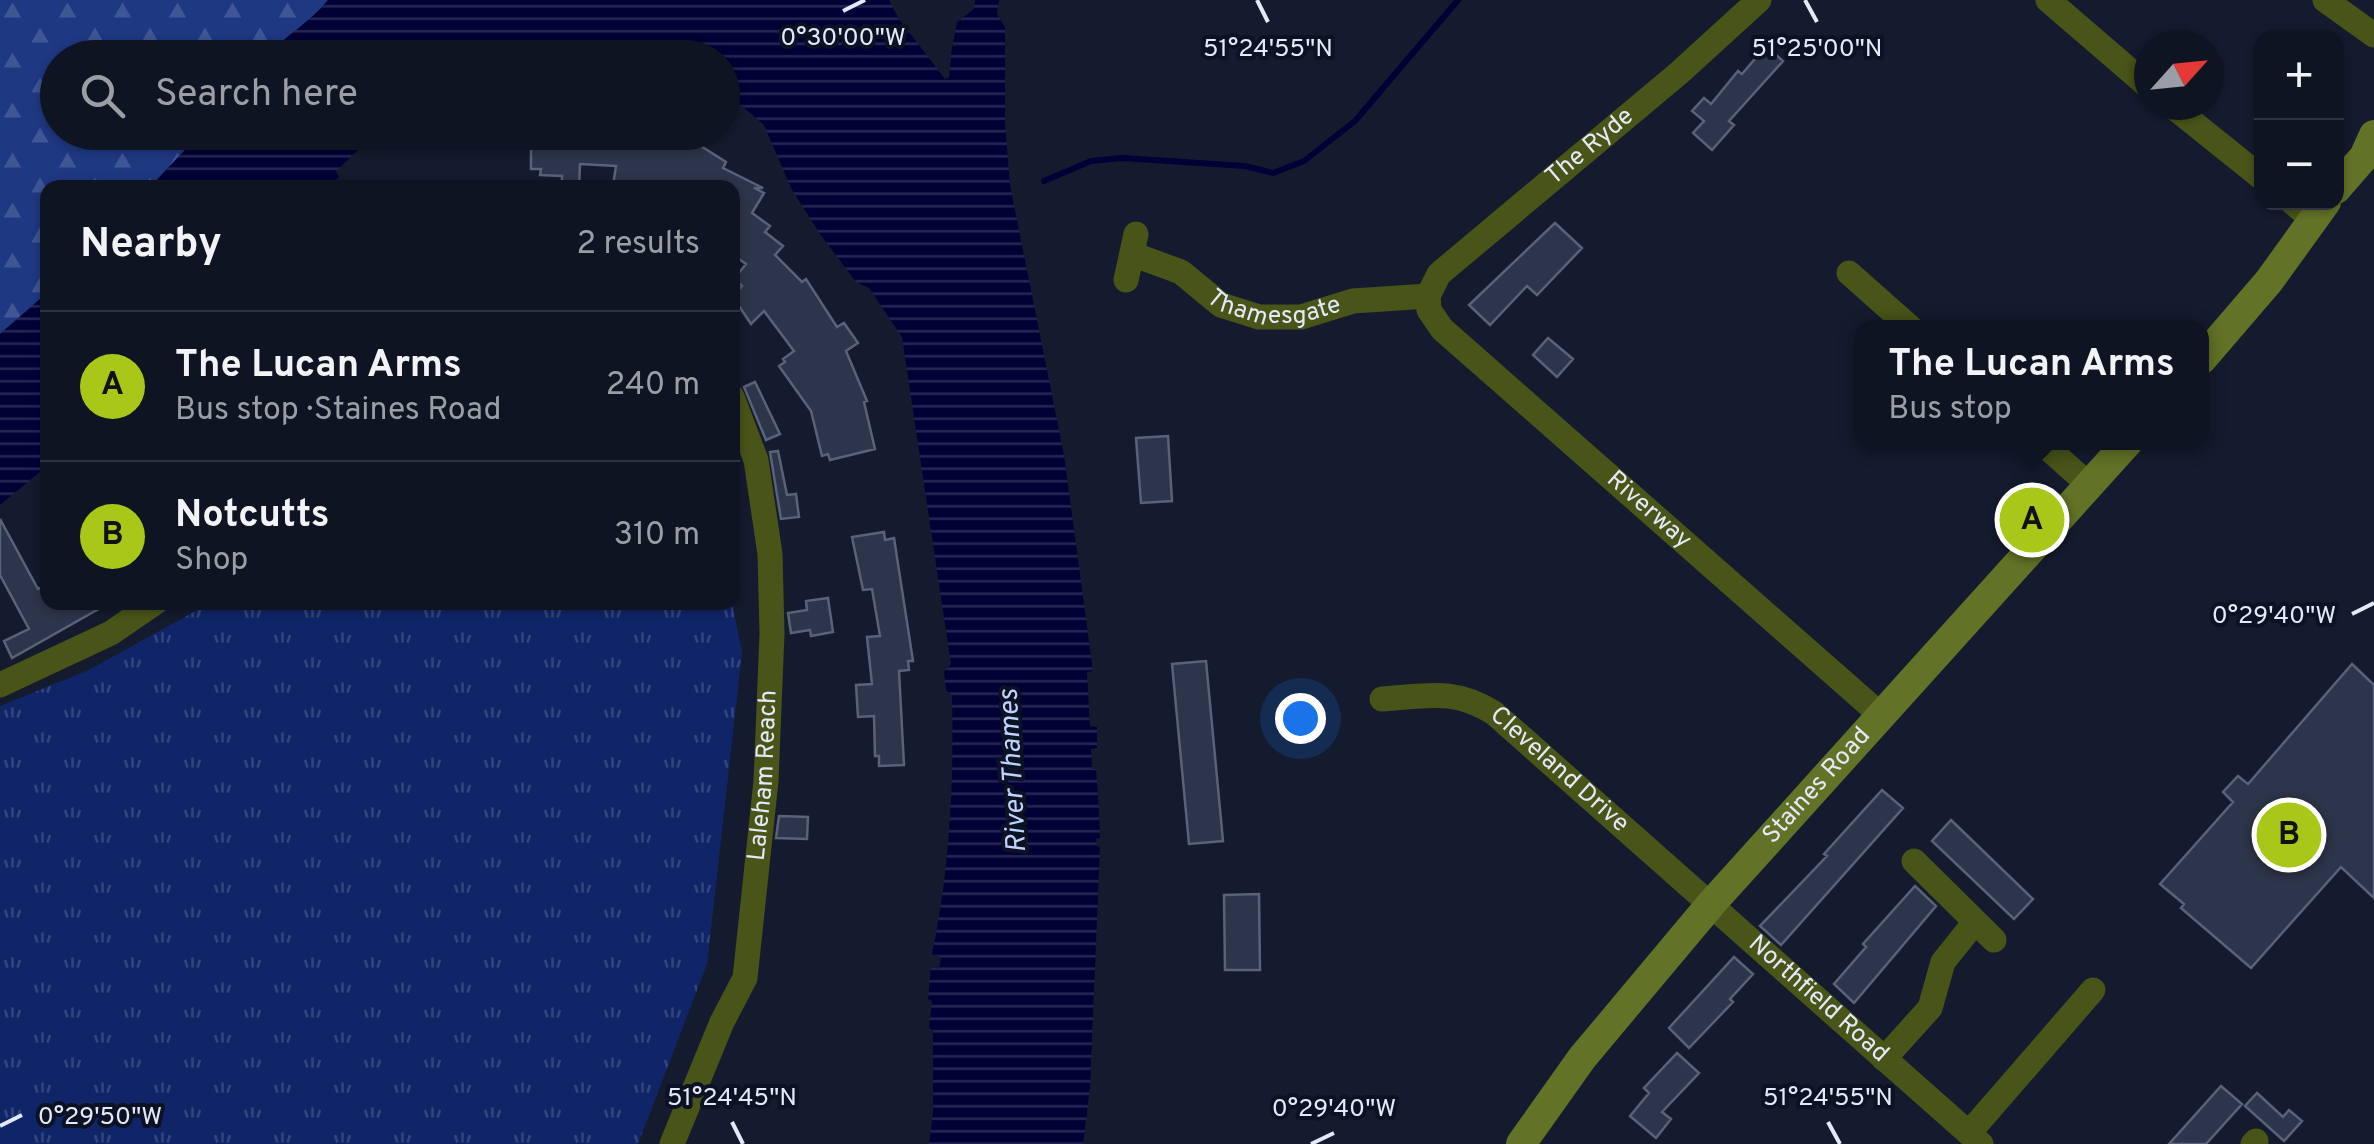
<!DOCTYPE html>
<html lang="en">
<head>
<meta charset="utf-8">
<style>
  :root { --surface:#0f1422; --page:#181d2a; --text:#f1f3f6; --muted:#9b9ea5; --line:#2f3340; --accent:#a9c719 }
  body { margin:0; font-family:Overpass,sans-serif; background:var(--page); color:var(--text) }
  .controls { position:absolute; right:30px; top:30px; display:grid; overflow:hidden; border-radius:20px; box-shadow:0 2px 8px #0004 }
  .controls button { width:90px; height:90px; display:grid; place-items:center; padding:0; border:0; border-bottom:2px solid var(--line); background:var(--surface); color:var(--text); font:50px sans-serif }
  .compass { position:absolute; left:2134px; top:30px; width:90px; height:90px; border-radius:50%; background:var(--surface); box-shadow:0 2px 8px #0004; rotate:63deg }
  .you { position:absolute; left:1300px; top:718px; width:35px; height:35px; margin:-25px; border:8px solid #fff; border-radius:50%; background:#1a73e8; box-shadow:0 0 0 15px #1a73e833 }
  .badge { display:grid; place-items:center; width:65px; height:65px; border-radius:50%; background:var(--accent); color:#111; font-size:32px; font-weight:700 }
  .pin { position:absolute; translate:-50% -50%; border:5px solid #fff; box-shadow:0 2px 10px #0006 }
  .popup { position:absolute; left:1854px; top:320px; width:355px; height:130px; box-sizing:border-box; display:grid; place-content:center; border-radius:20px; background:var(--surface); filter:drop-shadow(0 2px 8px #0005); font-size:32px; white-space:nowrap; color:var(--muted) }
  .popup b { font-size:38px; color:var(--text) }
  .popup::after { content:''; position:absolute; left:50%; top:100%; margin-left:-20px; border:20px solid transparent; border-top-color:var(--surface) }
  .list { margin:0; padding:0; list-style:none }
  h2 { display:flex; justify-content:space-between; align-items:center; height:130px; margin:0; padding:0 40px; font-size:42px }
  h2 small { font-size:32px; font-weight:400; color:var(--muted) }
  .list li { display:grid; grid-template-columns:65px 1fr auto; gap:30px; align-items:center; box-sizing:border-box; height:150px; padding:0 40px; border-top:2px solid var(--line) }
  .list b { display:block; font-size:38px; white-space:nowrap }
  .list p { margin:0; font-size:32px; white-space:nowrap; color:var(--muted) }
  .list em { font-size:32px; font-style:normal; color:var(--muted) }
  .icon { flex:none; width:55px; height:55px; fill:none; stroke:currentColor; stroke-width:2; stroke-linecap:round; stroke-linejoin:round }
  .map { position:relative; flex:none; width:2374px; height:1144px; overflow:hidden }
  .search { position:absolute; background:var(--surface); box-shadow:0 2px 8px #0004; left:40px; top:40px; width:700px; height:110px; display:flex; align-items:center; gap:25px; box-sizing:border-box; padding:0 35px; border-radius:55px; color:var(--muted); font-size:38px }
  .panel { position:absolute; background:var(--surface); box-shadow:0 2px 8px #0004; left:40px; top:180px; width:700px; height:430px; border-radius:20px }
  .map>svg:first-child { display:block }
</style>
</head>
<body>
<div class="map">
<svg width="2374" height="1144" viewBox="0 0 2374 1144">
  <defs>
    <pattern id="grass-tufts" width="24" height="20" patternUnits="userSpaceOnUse" patternTransform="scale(2.5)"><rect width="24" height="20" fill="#102568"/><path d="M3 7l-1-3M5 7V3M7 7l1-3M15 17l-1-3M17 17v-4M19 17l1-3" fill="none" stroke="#33457e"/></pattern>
    <pattern id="forest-firs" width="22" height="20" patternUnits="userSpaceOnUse" patternTransform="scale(2.5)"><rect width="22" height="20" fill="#1e3882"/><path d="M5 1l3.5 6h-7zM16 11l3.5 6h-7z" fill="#3f5594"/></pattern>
    <pattern id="water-rules" width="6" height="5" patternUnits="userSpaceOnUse" patternTransform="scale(2.5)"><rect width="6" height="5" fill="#010136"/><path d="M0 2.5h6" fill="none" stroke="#262654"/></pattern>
  </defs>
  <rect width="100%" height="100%" fill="#141b2e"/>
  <path fill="url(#grass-tufts)" d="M210 603H732L742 652 707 964 638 1144H0V706L89 670Z"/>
  <path fill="url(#forest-firs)" d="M0 0H328C310 23 285 35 267 57L58 58V132L201 133 150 187 48 188 47 293 0 334Z"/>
  <path fill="url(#water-rules)" d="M328 0H889L899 19 945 79 949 77 952 46 960 45 953 44 957 22 974 9 975 0H999L997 14 1005 27V123L1010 185 1064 455 1093 671 1087 672 1090 726 1097 727V748L1091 749 1092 769H1096C1098 793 1099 811 1100 838L1096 839 1097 846 1100 847 1090 1088 1083 1144H929L933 1113V1030L929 1028 932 1001 928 999 931 967 939 969 941 957 932 954C950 869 954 781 952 695L946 690 944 672 951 664 902 337 869 288 856 282 820 234 792 190 764 125 723 90 722 58 267 57C285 35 310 23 328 0Z
    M201 133V132L376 133 336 171 339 177 328 187H150Z
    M47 293V466L0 505V334Z"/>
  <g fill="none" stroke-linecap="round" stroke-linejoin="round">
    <path stroke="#010136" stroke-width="6" d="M1044 181 1091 161 1122 158 1245 166 1273 173 1304 161 1355 121 1458 0"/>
  </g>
  <path fill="#2c3549" stroke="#586279" stroke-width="2.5" d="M1766 46 1783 61 1729 121 1734 125 1712 150 1693 133 1704 121 1692 111 1704 98 1711 104 1738 71 1742 74Z
    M615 132 668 142 671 133 688 138 726 162 723 168 763 188H754L764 193 752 213 770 226 765 232 783 246 775 255 802 282 806 279 837 327 844 323 858 343 846 351 867 401 864 402 875 449 830 460 828 454 822 456 811 411 779 366 785 362 783 359 794 351 764 311 751 324 733 297 742 286 734 279 746 264 732 254V188H627L613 185 616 166 580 164 579 188H562V176L540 175 541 169H531V134Z
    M1555 223 1582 248 1537 295 1527 286 1490 325 1469 305Z
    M1548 338 1573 359 1557 377 1533 355Z
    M755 382 780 434 766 440 744 387Z
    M1168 436 1172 501 1141 503 1136 438Z
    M778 451 787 495 796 494 799 517 781 519 770 452Z
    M0 519 38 589 48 584V602H111L12 658 4 641 29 629 0 575Z
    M884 532 885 540 894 538 913 661H908L909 670 899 671 904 765 879 766V756H875L874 716 858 717 856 685 872 684 867 637 880 636 872 589 863 590 852 537Z
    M828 598 833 632 811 636 810 630 791 633 788 613 807 610 806 601Z
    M1206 661 1223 841 1189 844 1172 664Z
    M2352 664 2374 685V898L2341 867 2251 968 2181 908 2184 904 2160 884 2233 802 2223 792 2238 776 2248 784Z
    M1882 790 1903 808 1781 945 1760 926 1827 856 1824 854Z
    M779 816 808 817 807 839 776 838Z
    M1951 820 2033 899 2014 919 1932 841Z
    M1915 886 1936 906 1854 1003 1834 984 1866 947 1863 944Z
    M1259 894 1260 970H1225L1224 895Z
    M1734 957 1753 974 1730 999 1733 1002 1689 1048 1669 1028Z
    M1677 1053 1699 1073 1662 1112 1671 1119 1656 1138 1630 1116 1649 1093 1644 1088Z
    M2221 1086 2242 1104 2206 1144H2169Z
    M2257 1093 2283 1117 2289 1110 2302 1121 2284 1141 2245 1106Z"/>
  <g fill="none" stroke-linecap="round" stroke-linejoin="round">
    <g stroke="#485418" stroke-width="25">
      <path d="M2048 0 2149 87"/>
      <path d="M2325 0 2374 35"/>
      <path d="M2171 105 2262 178"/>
      <path d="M2292 202 2313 220"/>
      <path id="s1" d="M1132 254 1181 272 1221 305 1259 317H1301L1353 301 1428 296"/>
      <path d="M1849 273 1911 328"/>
      <path d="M1126 280 1136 234"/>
      <path id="s2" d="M1428 296 1429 310 1442 329 1883 717"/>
      <path id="s3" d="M1428 296 1439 274 1679 73 1759 0"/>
      <path d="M2041 442 2089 485"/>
      <path d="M0 685 111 633 156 602"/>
      <path id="s4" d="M1382 699C1428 696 1454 688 1494 713L1981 1144"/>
      <path d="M1914 861 1994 940"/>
      <path d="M1884 1059 1930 1008 1943 962 1975 922"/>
      <path d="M1969 1133 2093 990"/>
      <path id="s5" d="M672 1144 722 1022 745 978 766 781 772 634 770 554 756 460 732 397"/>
      <path d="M2253 1144 2256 1141"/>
    </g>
    <g stroke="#627226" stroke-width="30">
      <path d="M2336 189 2364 157 2374 135"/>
      <path d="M2202 359 2269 281 2326 202"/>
      <path id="s6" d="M1521 1144 1582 1058 1711 904 2128 442"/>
    </g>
  </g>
  <path fill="none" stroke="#e3e9f7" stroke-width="4" d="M1257 0 1268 22M1805 0 1817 22M843 11 865 0M2352 614 2374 603M732 1122 743 1144M1828 1122 1840 1144M0 1126 22 1115M1311 1144 1334 1133"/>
  <g text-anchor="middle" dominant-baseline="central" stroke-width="8" stroke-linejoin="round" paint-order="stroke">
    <g font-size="25" fill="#e3e9f7" stroke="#0b1224">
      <text stroke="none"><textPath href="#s3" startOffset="222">The Ryde</textPath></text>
      <text stroke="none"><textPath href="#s1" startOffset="158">Thamesgate</textPath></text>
      <text stroke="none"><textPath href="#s2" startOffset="312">Riverway</textPath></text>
      <text stroke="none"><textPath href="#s4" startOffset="202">Cleveland Drive</textPath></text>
      <text stroke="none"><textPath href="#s5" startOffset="385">Laleham Reach</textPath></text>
      <text stroke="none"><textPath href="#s6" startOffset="465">Staines Road</textPath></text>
      <text stroke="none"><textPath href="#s4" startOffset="548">Northfield Road</textPath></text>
    </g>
    <g font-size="28" font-style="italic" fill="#c0d3fe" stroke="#0b1224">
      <text transform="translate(1014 771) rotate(-93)">River Thames</text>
    </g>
  </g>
  <g font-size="25" text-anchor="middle" fill="#e3e9f7" stroke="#0b1224" stroke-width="8" stroke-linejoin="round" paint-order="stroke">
    <text x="843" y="45">0°30'00"W</text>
    <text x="1268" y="56">51°24'55"N</text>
    <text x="1817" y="56">51°25'00"N</text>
    <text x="2274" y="623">0°29'40"W</text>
    <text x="732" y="1105">51°24'45"N</text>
    <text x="1828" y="1105">51°24'55"N</text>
    <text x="1334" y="1116">0°29'40"W</text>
    <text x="100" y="1124">0°29'50"W</text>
  </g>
</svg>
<div class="controls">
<button>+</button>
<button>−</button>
</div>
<svg class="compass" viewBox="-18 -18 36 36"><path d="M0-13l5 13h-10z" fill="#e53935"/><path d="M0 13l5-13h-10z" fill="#9b9ea5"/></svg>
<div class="you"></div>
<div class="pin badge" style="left:2032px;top:520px">A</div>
<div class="popup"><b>The Lucan Arms</b>Bus stop</div>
<div class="pin badge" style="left:2289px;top:835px">B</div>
<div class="search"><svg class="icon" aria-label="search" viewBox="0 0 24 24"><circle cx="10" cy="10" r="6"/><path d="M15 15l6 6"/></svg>Search here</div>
<section class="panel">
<h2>Nearby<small>2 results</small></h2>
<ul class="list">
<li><span class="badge">A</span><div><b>The Lucan Arms</b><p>Bus stop · Staines Road</p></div><em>240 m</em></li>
<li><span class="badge">B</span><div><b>Notcutts</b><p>Shop</p></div><em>310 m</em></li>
</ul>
</section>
</div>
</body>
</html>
